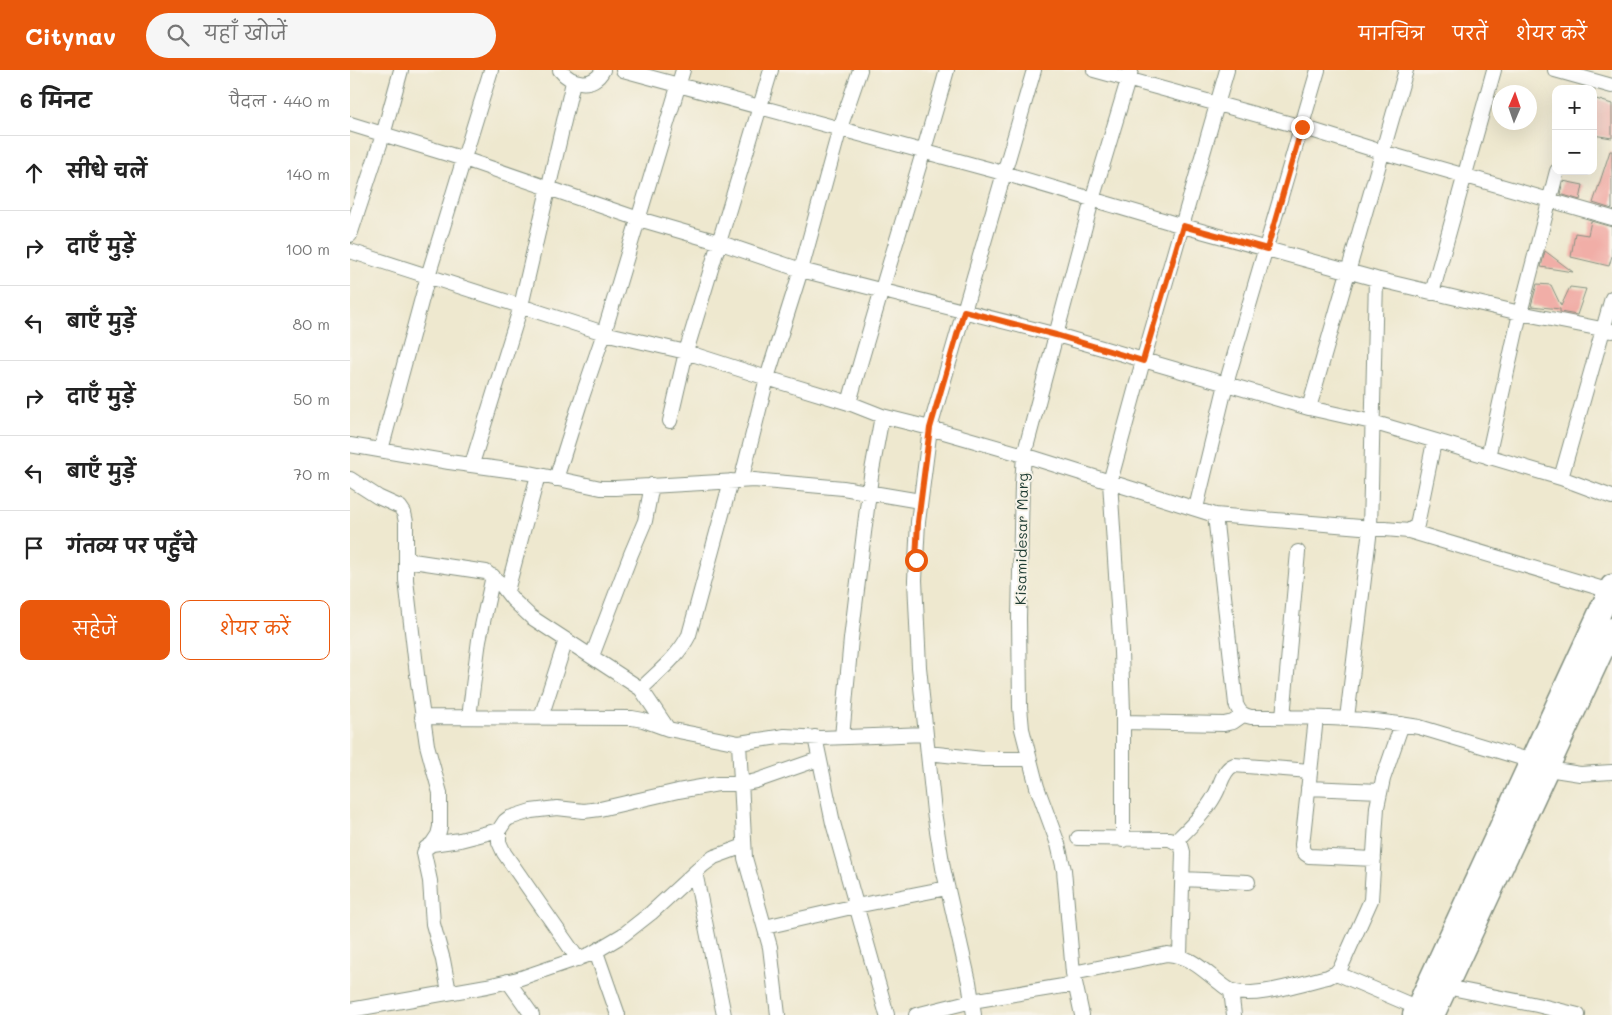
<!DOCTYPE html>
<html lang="hi">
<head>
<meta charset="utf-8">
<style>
  :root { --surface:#fff; --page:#f6f6f6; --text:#222; --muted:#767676; --line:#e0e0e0; --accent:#ea580c }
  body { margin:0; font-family:Mali,"Playpen Sans Deva",sans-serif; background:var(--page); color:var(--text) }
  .controls { position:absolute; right:15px; top:15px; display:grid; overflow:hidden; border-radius:10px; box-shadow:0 5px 20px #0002 }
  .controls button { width:45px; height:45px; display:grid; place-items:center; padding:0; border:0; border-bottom:1px solid var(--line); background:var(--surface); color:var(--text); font:25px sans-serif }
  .compass { position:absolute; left:1142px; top:15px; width:45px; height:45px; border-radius:50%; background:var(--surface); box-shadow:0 5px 20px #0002; rotate:2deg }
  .stop { position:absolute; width:15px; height:15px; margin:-11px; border:4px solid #ea580c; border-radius:50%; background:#fff }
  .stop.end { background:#ea580c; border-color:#fff; box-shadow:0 1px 5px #0008 }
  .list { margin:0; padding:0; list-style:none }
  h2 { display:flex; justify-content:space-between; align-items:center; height:65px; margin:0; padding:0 20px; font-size:21px }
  h2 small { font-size:16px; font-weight:400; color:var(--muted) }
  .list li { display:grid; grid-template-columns:32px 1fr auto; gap:15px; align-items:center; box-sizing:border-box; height:75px; padding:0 20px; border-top:1px solid var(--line) }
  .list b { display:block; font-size:19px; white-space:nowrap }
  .list em { font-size:16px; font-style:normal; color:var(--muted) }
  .actions { display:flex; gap:10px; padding:15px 20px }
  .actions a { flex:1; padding:11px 0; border:1px solid var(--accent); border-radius:10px; text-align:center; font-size:18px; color:var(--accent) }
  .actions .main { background:var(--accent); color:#fff }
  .icon { flex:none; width:28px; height:28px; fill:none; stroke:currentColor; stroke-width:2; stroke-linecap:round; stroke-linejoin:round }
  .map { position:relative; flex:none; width:1262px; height:945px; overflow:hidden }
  header { display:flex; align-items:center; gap:30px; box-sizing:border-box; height:70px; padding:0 25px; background:var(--accent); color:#fff }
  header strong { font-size:24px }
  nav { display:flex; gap:28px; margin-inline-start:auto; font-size:18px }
  .search { width:350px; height:45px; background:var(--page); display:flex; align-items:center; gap:12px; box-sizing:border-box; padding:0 18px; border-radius:28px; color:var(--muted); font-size:19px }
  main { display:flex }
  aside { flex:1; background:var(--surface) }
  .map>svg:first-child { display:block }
</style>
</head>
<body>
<header>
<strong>Citynav</strong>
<div class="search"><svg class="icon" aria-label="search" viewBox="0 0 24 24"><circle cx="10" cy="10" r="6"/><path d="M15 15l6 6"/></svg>यहाँ खोजें</div>
<nav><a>मानचित्र</a><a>परतें</a><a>शेयर करें</a></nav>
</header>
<main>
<aside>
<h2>6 मिनट<small>पैदल · 440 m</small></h2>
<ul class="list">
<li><svg class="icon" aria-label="ahead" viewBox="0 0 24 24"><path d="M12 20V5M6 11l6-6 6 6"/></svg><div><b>सीधे चलें</b></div><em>140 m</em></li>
<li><svg class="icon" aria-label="right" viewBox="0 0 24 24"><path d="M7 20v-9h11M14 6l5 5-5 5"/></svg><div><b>दाएँ मुड़ें</b></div><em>100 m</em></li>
<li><svg class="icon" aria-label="left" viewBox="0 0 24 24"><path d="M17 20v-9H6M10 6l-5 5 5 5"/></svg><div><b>बाएँ मुड़ें</b></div><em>80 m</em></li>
<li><svg class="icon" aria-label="right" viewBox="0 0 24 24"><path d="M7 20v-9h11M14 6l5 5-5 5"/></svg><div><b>दाएँ मुड़ें</b></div><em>50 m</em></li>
<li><svg class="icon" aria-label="left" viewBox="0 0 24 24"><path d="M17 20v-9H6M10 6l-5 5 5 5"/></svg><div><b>बाएँ मुड़ें</b></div><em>70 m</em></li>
<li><svg class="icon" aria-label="arrive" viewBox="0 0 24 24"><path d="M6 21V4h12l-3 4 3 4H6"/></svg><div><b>गंतव्य पर पहुँचे</b></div></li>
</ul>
<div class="actions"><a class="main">सहेजें</a><a>शेयर करें</a></div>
</aside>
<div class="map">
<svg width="1262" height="945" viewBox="0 0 1262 945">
  <rect width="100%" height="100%" fill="#f7f3e8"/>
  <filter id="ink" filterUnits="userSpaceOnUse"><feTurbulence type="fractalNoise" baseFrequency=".02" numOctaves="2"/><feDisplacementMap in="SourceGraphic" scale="10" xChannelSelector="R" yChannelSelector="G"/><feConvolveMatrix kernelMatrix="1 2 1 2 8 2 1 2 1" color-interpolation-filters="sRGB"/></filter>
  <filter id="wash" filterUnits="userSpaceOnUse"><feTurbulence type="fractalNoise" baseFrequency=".0096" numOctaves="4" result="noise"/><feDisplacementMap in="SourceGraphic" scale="20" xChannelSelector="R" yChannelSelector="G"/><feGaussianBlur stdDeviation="1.12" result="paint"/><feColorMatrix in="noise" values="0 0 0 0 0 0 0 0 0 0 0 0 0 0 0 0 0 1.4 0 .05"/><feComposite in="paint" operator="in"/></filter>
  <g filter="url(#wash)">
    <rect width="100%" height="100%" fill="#eee8cf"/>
    <g id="blocks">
      <path fill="#f1aea7" d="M1243 28 1262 34V68L1243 65Z
        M1260 81H1262V139L1243 133Z
        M1213 111 1233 115 1230 130 1210 124Z
        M1241 151 1262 157V186L1259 196 1221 187 1225 163 1238 165Z
        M1195 181 1223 202 1191 197Z
        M1187 214 1201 215 1211 236 1220 217 1236 219 1227 245 1210 242V239L1181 236Z"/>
    </g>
  </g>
  <g filter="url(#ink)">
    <use href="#blocks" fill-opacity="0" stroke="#869282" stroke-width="1"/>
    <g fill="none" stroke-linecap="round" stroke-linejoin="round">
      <g stroke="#869282" stroke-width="16">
        <path id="street" d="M210 0C221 14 243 19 253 0
          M273 0 653 103 833 156 1026 209 1170 243 1262 261
          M744 0 952 57 1032 82 1262 148
          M1205 0 1262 16
          M0 54 114 89 289 149 368 172 451 200 707 265 959 338 1022 352 1211 408 1262 427
          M0 165 33 65 51 0
          M0 181 254 263 336 282 417 308 499 333 532 346 580 358 674 385 865 445 1059 461 1067 455 1084 372
          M1082 223 1144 0
          M499 333C530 221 566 111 597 0
          M959 338 1056 0
          M320 351 336 282 421 0
          M0 375 99 392 180 403 251 418H265L404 410 493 418 570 431
          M31 380 78 206 141 0
          M1138 387 1170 243 1207 101
          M122 394 171 236 223 12
          M1211 408 1262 228
          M0 409 28 427 50 437 54 443 56 452V510L68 613 77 675 90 723V757L88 765 82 774 76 778 74 783 80 811 83 854 93 890 99 922
          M206 409 229 336 254 263 333 0
          M391 411 417 308 451 200 490 58 510 0
          M846 438 876 314 968 0
          M865 445 886 634C889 642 892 645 901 647 957 647 1013 647 1069 657L1182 691
          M1059 461 1260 521
          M56 490 136 502 149 512 163 530 181 547 291 619 318 659
          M157 521 188 405
          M242 586 281 484 295 451 302 415
          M291 619C308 602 328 587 339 565L381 411
          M72 647 282 648 293 650 318 659 389 673 435 666 471 668 576 664
          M119 647 129 570 143 506
          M191 647 216 570
          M933 647 948 482
          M966 648 952 775C952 780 953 783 959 786L1024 789
          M997 648 1020 459 1026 209
          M773 652 874 654 883 652 893 645
          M465 667 483 753 537 945
          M492 667 501 569 510 495 521 406 532 346
          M389 673 395 788 420 877 428 945
          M578 683 633 689H679
          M1198 699 1230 704 1262 702
          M958 718 1030 721
          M728 768 820 769 831 775 833 782 830 885
          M773 770V642L771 582 760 412 793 291 877 0
          M826 771C840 757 856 742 865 725 871 715 873 699 884 695L960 701
          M82 774 110 770 149 760
          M345 802 374 945
          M832 809 898 812
          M415 857 506 836 597 818
          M246 882 268 945
          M228 889 154 783 149 772V760L155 751 159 748 181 741 207 738 234 741 250 739 328 721 368 714H392L406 711 469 689
          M723 903 817 884C840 886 852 899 870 913 874 916 878 920 883 921 904 929 954 912 978 907L986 903 991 897 1021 830 1027 737 1033 709 1052 654
          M986 903 1068 938
          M158 911 182 945
          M1096 917 1187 935 1228 945
          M881 921 884 945
          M0 940 137 916 168 909 241 884 273 865 301 843 353 795 364 787 394 776
          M566 945 622 931 725 914
          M624 945 619 912 593 798 584 742 569 597 565 510 568 452 580 358 684 0
          M732 945 723 903 714 800 708 774 687 717 672 659 670 637 669 548 672 414 674 385 742 130 781 0"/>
      </g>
      <g stroke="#869282" stroke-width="25">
        <path id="primary" d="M1064 945 1262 516
          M1083 945 1262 559"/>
      </g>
      <use href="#street" stroke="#fff" stroke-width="14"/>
      <use href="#primary" stroke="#fff" stroke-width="22"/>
    </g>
  </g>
  <g fill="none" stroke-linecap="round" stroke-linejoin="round" filter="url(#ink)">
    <path stroke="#ea580c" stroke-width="6" d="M566 490 568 452 580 358 614 241 706 265 793 291 833 156 917 179 952 57"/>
  </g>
  <g text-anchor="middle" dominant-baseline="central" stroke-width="4" stroke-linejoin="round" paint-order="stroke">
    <g font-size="15" fill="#1f3d34" stroke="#f7f3e8">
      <text transform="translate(671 469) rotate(-89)">Kisamidesar Marg</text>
    </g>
  </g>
</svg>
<div class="controls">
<button>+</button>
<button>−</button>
</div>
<svg class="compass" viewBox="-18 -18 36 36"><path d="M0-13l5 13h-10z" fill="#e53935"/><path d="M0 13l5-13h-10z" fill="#767676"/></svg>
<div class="stop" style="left:566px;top:490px"></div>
<div class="stop end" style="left:952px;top:57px"></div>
</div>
</main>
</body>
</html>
